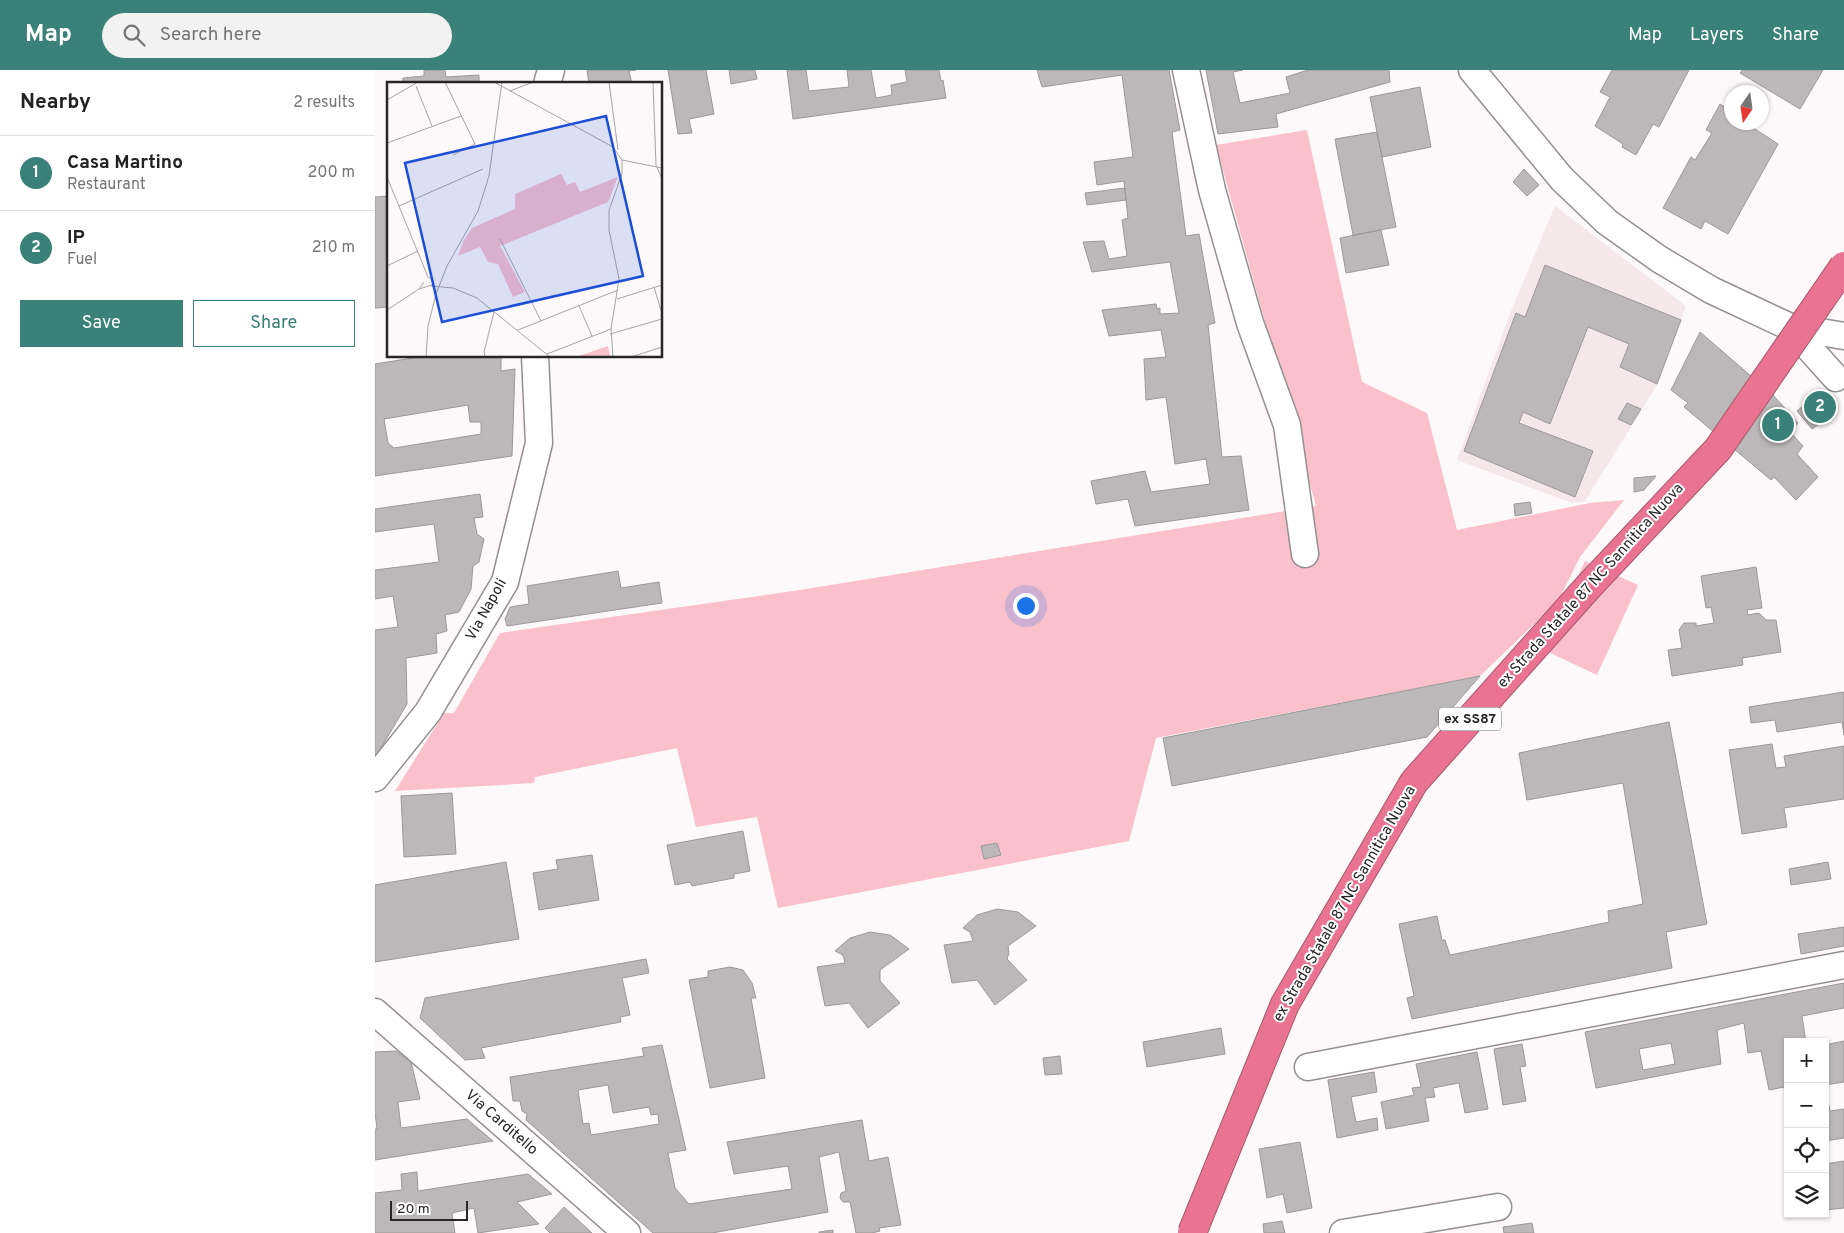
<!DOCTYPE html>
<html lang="en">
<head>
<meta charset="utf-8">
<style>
  :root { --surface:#fff; --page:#f2f2f2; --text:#222; --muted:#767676; --line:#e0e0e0; --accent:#3a8179 }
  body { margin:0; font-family:Overpass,sans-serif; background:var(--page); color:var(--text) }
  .controls { position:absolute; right:15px; bottom:15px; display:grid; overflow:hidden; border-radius:0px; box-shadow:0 1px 4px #0004 }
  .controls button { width:45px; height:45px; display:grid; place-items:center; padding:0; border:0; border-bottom:1px solid var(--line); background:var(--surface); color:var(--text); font:25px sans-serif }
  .compass { position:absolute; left:1349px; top:15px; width:45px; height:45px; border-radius:50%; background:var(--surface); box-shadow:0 1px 4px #0004; rotate:193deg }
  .scale { position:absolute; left:15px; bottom:12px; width:78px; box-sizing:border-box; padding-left:5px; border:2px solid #272526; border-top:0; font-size:14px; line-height:18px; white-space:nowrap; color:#272526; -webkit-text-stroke:4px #fff; paint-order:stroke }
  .you { position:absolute; left:650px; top:535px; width:18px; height:18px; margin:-12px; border:4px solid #fff; border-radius:50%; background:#1a73e8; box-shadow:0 0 0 8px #1a73e833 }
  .badge { display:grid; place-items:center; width:32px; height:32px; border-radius:50%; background:var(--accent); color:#fff; font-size:16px; font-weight:700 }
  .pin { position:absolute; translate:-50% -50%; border:2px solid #fff; box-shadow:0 1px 5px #0006 }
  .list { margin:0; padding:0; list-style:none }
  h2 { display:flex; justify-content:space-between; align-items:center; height:65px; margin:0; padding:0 20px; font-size:21px }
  h2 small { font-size:16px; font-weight:400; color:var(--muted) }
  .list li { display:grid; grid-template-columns:32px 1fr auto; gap:15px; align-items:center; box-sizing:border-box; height:75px; padding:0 20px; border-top:1px solid var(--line) }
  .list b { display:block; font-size:19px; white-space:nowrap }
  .list p { margin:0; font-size:16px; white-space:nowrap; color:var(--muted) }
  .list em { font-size:16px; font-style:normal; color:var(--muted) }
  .actions { display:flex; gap:10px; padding:15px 20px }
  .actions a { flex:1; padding:11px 0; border:1px solid var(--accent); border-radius:0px; text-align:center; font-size:18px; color:var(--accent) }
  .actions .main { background:var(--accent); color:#fff }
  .icon { flex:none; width:28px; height:28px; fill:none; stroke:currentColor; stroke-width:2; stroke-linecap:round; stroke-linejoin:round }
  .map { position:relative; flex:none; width:1469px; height:1163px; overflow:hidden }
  header { display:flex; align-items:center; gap:30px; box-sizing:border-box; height:70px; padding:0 25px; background:var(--accent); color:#fff }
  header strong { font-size:24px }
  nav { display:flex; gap:28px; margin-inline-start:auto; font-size:18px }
  .search { width:350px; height:45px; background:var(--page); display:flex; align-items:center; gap:12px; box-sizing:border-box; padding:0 18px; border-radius:28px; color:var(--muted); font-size:19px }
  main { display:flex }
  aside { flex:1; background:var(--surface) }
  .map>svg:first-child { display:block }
</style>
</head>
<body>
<header>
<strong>Map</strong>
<div class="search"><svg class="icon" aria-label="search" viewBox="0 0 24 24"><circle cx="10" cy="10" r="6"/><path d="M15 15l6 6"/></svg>Search here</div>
<nav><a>Map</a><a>Layers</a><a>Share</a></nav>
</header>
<main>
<aside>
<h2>Nearby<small>2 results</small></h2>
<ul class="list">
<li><span class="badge">1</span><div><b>Casa Martino</b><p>Restaurant</p></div><em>200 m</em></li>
<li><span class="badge">2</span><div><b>IP</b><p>Fuel</p></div><em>210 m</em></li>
</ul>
<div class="actions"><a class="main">Save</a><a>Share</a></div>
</aside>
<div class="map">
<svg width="1469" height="1163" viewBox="0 0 1469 1163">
  <rect width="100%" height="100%" fill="#fdf8f9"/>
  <path fill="#f6e8ea" d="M1180 136 1311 236 1282 315 1210 431 1197 433 1082 390 1136 241Z"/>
  <path fill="#fac0cc" d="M932 60 987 312 1052 343 1082 460 1215 433 1249 430 1205 487 1183 531 1105 606 781 668 754 771 403 838 382 747 321 757 302 678 160 707 159 713 20 721 69 643H79L125 563 425 520 941 436 841 75Z
    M1210 491 1263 515 1222 605 1169 580Z"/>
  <path fill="#bcb7b8" stroke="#9c9899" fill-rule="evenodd" d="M49 0H70L71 7 104 5V14H28V8L49 6Z
    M212 0H261L254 1 257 14H214Z
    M293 0H331L339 44 314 49 317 63 303 64Z
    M354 0H380L382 9 356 14Z
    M412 0H431L434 21 474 17 472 0H496L501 28 517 25 516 15 532 12 530 0H564L566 11 568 10 571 28 418 49Z
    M662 0H794L805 60 797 62 811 166 824 164 840 253 833 255 847 387 866 386 874 440 760 456 753 429 721 434 716 411 770 401 776 422 835 414 831 389 800 394 791 327 771 330 769 289 791 287 786 260 734 266 727 240 781 234 782 239 785 238V244L804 243 795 192 717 202 708 172 729 171 734 189 752 186 747 150 753 148 749 111 722 115 719 92 758 87 747 5 667 17Z
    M831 0H868L858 2 865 33 915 23 911 7 933 0H1014L1015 12 901 44 903 57 843 64Z
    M1237 0H1314L1284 57 1278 54 1261 85 1247 77 1248 74 1220 56 1235 27 1225 22Z
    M1367 0H1448L1425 39 1365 3Z
    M1045 17 1056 77 1007 87 995 27Z
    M1345 34 1356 41V52H1375L1378 54 1377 57 1403 74 1353 164 1330 151 1326 159 1288 138 1316 87 1320 90 1337 63 1331 60Z
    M1002 62 1021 157 978 165 960 69Z
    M1149 99 1164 115 1152 126 1138 112Z
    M750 118 751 130 712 135 710 123Z
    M14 126V237L0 238V127Z
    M1006 160 1014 195 971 203 965 168Z
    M1170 195 1306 250 1282 314 1245 297 1254 274 1213 257 1175 354 1148 342 1144 353 1218 381 1200 427 1089 381 1141 243 1150 247Z
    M1325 262 1398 325 1423 353 1415 362 1428 376 1422 384 1443 407 1421 430 1399 407 1396 410 1309 337 1313 333 1296 320Z
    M50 286H126V301L140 299 137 386 0 406V294ZM93 335 95 352H106V364L19 378 13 373 9 349Z
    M1442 324 1459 344 1437 359 1422 341Z
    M1252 333 1266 339 1256 355 1243 349Z
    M1281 406 1269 420 1259 422V408Z
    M105 424 108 447 99 448 102 464 109 469 104 492 98 496 96 519 84 542 70 545 72 561 61 564 62 583 31 588 32 634 0 688V560L23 557 18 526 0 529V500L64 492 59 454 0 462V439Z
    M1155 432 1157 443 1140 446 1139 434Z
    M1381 497 1387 538 1372 540 1373 545 1384 543 1391 550H1401L1406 582 1367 588 1368 595 1297 606 1293 580 1307 578 1304 560 1309 553H1321V556L1339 553 1336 537 1331 538 1326 506Z
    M243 501 246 518 284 512 287 533 132 556 130 549 135 537 154 534 152 516Z
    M1105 606 1052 667 797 716 788 668Z
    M1469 622V665L1467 652 1402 662 1400 650 1376 653 1374 637Z
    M1294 652 1332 854 1291 862 1297 898 1037 949 1032 928 1039 926 1024 854 1062 846 1067 870H1070L1075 885 1234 852 1233 841 1268 834 1248 713 1152 730 1144 683Z
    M1397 674 1401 698 1411 697 1409 686 1469 676V729L1409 738 1412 757 1367 764 1354 680Z
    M77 723 81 784 29 787 26 726Z
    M368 761 375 801 359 804V808L317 816 315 812 300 815 292 775Z
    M622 773 626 785 609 789 606 776Z
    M217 785 224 830 164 840 158 803 183 799 181 790Z
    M131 792 144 869 0 892V815Z
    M1453 792 1456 809 1416 815 1414 799Z
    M622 839 643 842 661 856 633 876 634 883 632 889 652 910 620 935 602 910 577 913 569 875 598 871 595 862 588 858 602 845Z
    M1469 857V876L1426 884 1423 864Z
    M495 862 515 865 534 879 505 900V911L525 933 493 958 474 933 450 936 442 897 470 893 468 885 460 881 475 868Z
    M271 889 274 903 247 908 255 945 245 947 246 952 106 978 110 988 90 990 45 948 50 928Z
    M355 897 368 900 377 913 381 928H376L390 1008 335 1018 314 910 333 907V901Z
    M1469 913V938L1427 946 1431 972H1413V1037L1409 1017 1394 1020 1386 981 1373 983 1369 953 1342 960 1346 994 1221 1018 1210 962ZM1296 973 1300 994 1268 1000 1264 979Z
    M846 958 850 984 772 997 768 972Z
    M1469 971V1012L1450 1015V975Z
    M1147 974 1151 996 1145 997 1151 1031 1128 1035 1119 979Z
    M287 975 311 1080 293 1083 300 1118 314 1134 417 1119 413 1096 359 1104 352 1072 487 1050 494 1091 513 1087 526 1155 504 1158 505 1161 497 1163H481L475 1132H468L465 1128 466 1123 471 1121 464 1082 444 1087 453 1142 337 1163H278L151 1050 152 1044 147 1041 145 1031H138L135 1007 269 986 267 978ZM233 1015 238 1043 274 1037 276 1045 283 1044 284 1054 216 1065 214 1053 208 1054 203 1020Z
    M21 981 36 992 45 1029 23 1032 26 1058 92 1049 118 1071 0 1090V1059H2L0 1042V982Z
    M1102 982 1113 1039 1090 1043 1084 1013 1058 1018 1060 1027 1050 1028 1054 1051 1011 1059 1006 1032 1039 1025 1037 1018 1046 1017 1041 994Z
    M685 986 687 1004 670 1005 668 988Z
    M999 1002 1002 1022 976 1027 981 1052 1002 1048 1003 1060 962 1068 953 1010Z
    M1450 1015 1455 1041 1469 1039V1068L1450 1071Z
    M925 1072 937 1138 912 1143 908 1124 892 1128 884 1079Z
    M1469 1091V1138L1450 1140V1094Z
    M42 1102 43 1121 153 1104 177 1124 142 1132 164 1154 103 1163 99 1138 77 1143 80 1163H0V1123L27 1120 26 1104Z
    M189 1137 217 1163H175L170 1158Z
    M907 1151 910 1163H889L888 1154Z
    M1157 1153 1159 1163H1129L1128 1157Z
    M458 1160V1163H444V1162Z"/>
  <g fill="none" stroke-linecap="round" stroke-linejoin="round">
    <g stroke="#949091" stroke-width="29">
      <path id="minor" d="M811 0 837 120 875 253 912 355 930 484
        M1097 0 1187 109 1232 152 1284 189 1336 220 1415 257 1469 266
        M172 14 176 0
        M1415 257 1461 308
        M0 708 53 642 130 512 164 373 160 286
        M0 942 252 1163
        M933 997 1469 895
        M968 1163 1123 1137"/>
    </g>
    <use href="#minor" stroke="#fff" stroke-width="26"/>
    <g stroke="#a6586c" stroke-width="30" stroke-linecap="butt">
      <path id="highway-bridge" d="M817 1163 910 934 1039 712 1214 516 1343 379 1469 196"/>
    </g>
    <use href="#highway-bridge" stroke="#ea7391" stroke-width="28"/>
  </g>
  <g text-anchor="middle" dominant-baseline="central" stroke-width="4" stroke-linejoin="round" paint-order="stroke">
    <rect fill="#fff" stroke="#686667" stroke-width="1" x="1064" y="637.5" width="62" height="23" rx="4"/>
    <g font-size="14" font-weight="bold" fill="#272526">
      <text x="1095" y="649">ex SS87</text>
    </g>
    <g font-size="15" fill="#272526" stroke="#fff">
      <text transform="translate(1216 516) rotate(-48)">ex Strada Statale 87 NC Sannitica Nuova</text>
      <text transform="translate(112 540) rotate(-61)">Via Napoli</text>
      <text transform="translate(970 834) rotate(-60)">ex Strada Statale 87 NC Sannitica Nuova</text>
      <text transform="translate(126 1053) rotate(41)">Via Carditello</text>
    </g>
  </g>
  <g transform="translate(12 12)">
    <rect width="275" height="275" fill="#fdf8f9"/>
    <path d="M174 92 180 103 188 100 193 110 231 95 221 120 113 164 138 210 126 215 111 182 101 180 93 165 71 174 77 158 85 146 128 127V112ZM221 264 223 275H189Z" fill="#fac0cc"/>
    <path fill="none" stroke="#a7a4a5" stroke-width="1" d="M58 0 88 62 66 73M107 0 226 65 235 78V92L222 128V148L232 197 224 247 226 275M222 0 231 68M266 0 269 83 275 97M29 4 45 44M123 9 146 0M0 18 31 0M0 61 74 34M235 78 275 86M0 95 41 195M12 124 96 87M113 157 154 239M0 184 31 169M44 204 66 206 90 216 163 275M267 205 275 232M32 207 45 203 46 198 41 195M230 217 275 203M192 224 205 254M0 228 32 207 37 200M131 248 231 208M223 252 275 237M160 272 224 247M39 275 41 244 49 212 60 184 91 129 102 94 115 0M98 275 97 270 107 230M244 275 275 265"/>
    <path fill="#1d4ed8" fill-opacity="0.15" stroke="#1d4ed8" stroke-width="2.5" d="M219 34 256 194 55 240 18 81Z"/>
    <rect width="275" height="275" fill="none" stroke="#272526" stroke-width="2.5"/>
  </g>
</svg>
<div class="controls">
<button>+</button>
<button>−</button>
<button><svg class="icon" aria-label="locate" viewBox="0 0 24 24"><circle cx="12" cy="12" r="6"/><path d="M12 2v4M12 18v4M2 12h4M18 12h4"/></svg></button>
<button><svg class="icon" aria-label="layers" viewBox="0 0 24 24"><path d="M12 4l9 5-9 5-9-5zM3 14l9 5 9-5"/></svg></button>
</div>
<svg class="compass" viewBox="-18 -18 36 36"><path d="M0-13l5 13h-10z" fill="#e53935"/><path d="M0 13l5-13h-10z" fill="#767676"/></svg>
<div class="scale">20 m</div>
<div class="you"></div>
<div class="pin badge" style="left:1403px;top:355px">1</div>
<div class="pin badge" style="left:1445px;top:337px">2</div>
</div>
</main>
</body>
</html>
